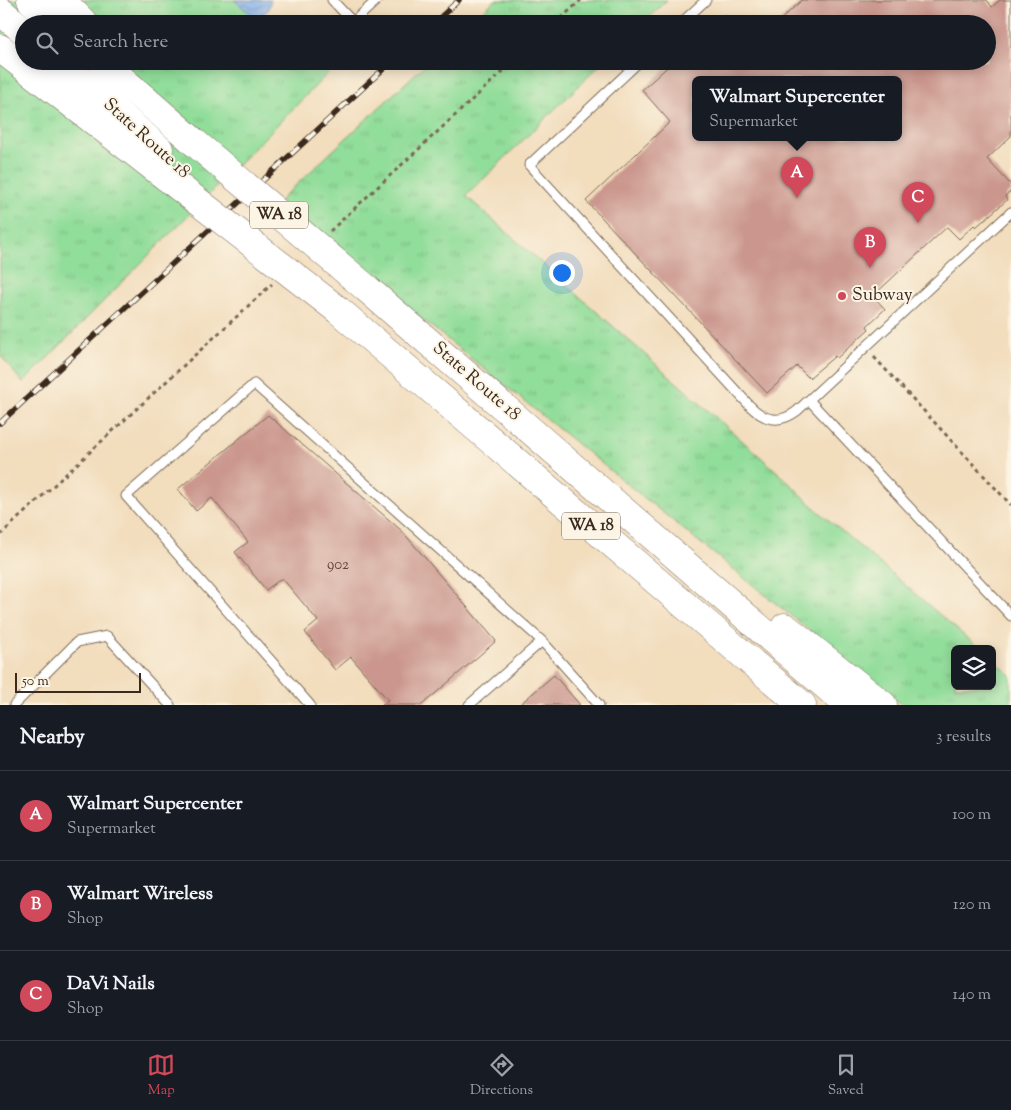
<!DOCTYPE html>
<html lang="en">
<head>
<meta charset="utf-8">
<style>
  :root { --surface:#171b24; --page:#242831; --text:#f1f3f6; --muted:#9ea1a6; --line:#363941; --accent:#d1495b }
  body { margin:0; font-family:"Sorts Mill Goudy",serif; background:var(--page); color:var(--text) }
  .controls { position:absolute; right:15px; bottom:15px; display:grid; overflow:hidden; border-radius:8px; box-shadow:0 2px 12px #0003 }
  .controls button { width:45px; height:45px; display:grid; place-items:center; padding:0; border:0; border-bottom:1px solid var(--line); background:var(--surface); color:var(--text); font:25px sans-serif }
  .scale { position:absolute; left:15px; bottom:12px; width:126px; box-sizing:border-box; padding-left:5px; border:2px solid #3b2a1e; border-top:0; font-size:14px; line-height:18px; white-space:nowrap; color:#3b2a1e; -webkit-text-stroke:4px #fcf5e5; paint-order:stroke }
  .you { position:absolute; left:561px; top:272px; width:18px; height:18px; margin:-12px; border:4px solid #fff; border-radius:50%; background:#1a73e8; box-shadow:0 0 0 8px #1a73e833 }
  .badge { display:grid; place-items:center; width:32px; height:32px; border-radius:50%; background:var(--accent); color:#fff; font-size:16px; font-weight:700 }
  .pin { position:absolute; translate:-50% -41px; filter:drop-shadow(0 1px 2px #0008) }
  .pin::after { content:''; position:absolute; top:26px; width:18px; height:15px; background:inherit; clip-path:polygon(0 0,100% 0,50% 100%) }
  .popup { position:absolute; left:692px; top:76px; width:210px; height:65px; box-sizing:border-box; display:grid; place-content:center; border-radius:8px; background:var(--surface); filter:drop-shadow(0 1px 4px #0005); font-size:16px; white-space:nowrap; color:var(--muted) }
  .popup b { font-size:19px; color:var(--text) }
  .popup::after { content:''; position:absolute; left:50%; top:100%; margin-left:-10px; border:10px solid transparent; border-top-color:var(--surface) }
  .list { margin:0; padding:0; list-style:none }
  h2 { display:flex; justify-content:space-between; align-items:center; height:65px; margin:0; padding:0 20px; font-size:21px }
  h2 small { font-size:16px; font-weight:400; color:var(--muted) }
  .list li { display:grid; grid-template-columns:32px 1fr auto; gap:15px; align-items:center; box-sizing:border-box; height:90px; padding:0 20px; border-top:1px solid var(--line) }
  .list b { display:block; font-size:19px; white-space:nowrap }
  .list p { margin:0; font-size:16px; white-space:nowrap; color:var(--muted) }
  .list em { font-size:16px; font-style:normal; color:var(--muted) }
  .icon { flex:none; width:28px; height:28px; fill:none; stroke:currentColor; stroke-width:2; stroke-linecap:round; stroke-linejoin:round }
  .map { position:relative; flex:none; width:1011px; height:705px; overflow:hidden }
  .search { position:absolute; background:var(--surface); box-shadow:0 2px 12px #0003; left:15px; right:15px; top:15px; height:55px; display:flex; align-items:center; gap:12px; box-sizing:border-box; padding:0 18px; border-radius:28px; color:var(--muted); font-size:19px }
  .sheet { height:335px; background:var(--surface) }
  nav { display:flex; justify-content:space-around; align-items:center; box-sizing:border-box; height:70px; border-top:1px solid var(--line); background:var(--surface); font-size:14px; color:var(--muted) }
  nav a { display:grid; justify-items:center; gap:2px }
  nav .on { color:var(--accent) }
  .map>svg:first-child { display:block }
</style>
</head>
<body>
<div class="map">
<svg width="1011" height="705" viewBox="0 0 1011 705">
  <defs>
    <pattern id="grass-tufts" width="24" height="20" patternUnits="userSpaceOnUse" patternTransform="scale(1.25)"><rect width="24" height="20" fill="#91dd9a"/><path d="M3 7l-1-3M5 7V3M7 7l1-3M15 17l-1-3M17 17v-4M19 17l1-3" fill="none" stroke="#7ebe84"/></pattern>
    <pattern id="water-waves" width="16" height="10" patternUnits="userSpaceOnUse" patternTransform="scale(1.25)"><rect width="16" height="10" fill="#81afeb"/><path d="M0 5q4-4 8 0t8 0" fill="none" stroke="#6b8fbe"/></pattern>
  </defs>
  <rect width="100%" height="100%" fill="#fcf5e5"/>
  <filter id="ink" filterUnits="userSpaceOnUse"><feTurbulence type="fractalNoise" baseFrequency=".02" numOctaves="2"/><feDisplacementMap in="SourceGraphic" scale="10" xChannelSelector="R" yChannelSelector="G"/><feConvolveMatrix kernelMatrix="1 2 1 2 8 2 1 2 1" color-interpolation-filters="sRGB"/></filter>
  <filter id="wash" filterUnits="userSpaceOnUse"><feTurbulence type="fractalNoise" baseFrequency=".0096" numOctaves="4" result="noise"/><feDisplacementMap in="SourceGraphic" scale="20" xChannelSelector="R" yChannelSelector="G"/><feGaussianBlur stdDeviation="1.12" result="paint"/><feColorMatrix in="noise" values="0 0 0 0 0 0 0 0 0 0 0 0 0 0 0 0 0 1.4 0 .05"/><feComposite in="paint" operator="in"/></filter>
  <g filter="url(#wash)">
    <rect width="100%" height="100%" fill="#f2ddbd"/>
    <path fill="url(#grass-tufts)" stroke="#66845c" d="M0 0H246L277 24H24V61H326L334 67 23 383 0 355Z
      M495 0H667L642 24H470Z
      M429 61H604L466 196 782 476 818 511 980 649H955V686H992V659L1011 675V705H902L386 290 279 201Z"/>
    <path fill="url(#water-waves)" stroke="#5e6c84" d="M234 0H271L268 10 260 16H253Z"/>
    <g id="blocks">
      <path fill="#ca968d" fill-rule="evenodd" d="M802 0H987L992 7 1000 0H1011V136L987 159 1011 185V191L1005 196 1007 200 976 227 974 225 959 239 947 227 873 296 885 309 867 326 869 329 837 358 835 356 809 378 797 366 767 393 586 201 670 122 642 90 674 61H987V24H776ZM696 79H898V137H696Z
        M725 15 733 24H715Z
        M268 415 402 531 496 641 422 705H382L388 700 351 657 335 670 305 632 318 621 282 578 266 590 235 552 248 542 212 498 196 511 178 489Z
        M554 675 580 705H519Z"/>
    </g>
  </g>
  <g filter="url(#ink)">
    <use href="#blocks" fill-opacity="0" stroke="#7b6956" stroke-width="1"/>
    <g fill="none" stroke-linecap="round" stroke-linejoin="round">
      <g stroke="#7b6956" stroke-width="11">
        <path id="service" d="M332 0 353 22 377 0
          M680 24 706 0
          M640 61 529 165 750 406C765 421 780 424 797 411L1011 212
          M809 400 1011 616
          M14 705 77 642 107 636 170 705
          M310 705 126 496 254 384 542 641
          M469 705 542 641 599 705"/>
      </g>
      <g stroke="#7b6956" stroke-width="29">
        <path id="motorway" d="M31 0 59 24
          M61 0 85 24
          M0 11 24 31
          M0 48 161 173
          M59 61 159 149
          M101 61 194 142
          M365 287 848 705
          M338 310 802 705
          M785 627 883 705"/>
      </g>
      <path stroke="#7b6956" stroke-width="3" stroke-dasharray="4 4" stroke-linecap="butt" d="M555 24 581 0
        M330 231 514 61
        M874 357 1011 505
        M0 535 272 284"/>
      <use href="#service" stroke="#fff" stroke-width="9"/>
      <use href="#motorway" stroke="#fff" stroke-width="28"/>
      <g stroke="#3b2a1e" stroke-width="5.5">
        <path id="rail" d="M433 24 459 0
          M0 423 392 61"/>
      </g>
      <use href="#rail" stroke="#fcf5e5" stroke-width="4" stroke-dasharray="11" stroke-linecap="butt"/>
      <g stroke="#7b6956" stroke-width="29" stroke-linecap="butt">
        <path id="motorway-bridge" d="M194 142 365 287
          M161 173 338 310"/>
      </g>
      <use href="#motorway-bridge" stroke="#fff" stroke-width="28"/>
    </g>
  </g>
  <circle fill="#d1495b" stroke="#fcf5e5" stroke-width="2" cx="842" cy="296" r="5"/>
  <g text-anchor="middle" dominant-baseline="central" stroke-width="4" stroke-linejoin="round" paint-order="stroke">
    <g font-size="15" fill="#5f453a">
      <text x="338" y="565">902</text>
    </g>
    <g fill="#fcf5e5" stroke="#75675a" stroke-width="1">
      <rect x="250" y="201.5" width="58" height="27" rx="4"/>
      <rect x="562" y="512.5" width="58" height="27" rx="4"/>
    </g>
    <g font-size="16" font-weight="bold" fill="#3b2a1e">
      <text x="279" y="215">WA 18</text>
      <text x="591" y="526">WA 18</text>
    </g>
    <g font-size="18" fill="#3b2a1e" stroke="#fcf5e5">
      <text transform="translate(146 139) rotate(42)">State Route 18</text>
      <text transform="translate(476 382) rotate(41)">State Route 18</text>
    </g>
    <g font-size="18" fill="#3b2a1e" stroke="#fcf5e5" text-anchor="start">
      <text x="852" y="296">Subway</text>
    </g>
  </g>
</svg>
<div class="controls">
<button><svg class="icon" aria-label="layers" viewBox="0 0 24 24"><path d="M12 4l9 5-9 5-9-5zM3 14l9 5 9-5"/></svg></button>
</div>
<div class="scale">50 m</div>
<div class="you"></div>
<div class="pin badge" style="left:797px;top:198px">A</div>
<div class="popup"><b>Walmart Supercenter</b>Supermarket</div>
<div class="pin badge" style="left:870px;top:268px">B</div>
<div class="pin badge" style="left:918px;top:223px">C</div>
<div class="search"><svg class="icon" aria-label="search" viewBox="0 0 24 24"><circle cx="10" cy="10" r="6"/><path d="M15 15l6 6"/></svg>Search here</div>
</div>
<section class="sheet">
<h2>Nearby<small>3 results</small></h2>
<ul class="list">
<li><span class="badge">A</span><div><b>Walmart Supercenter</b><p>Supermarket</p></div><em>100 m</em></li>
<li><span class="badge">B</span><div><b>Walmart Wireless</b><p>Shop</p></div><em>120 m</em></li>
<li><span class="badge">C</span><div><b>DaVi Nails</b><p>Shop</p></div><em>140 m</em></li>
</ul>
</section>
<nav>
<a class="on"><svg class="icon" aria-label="map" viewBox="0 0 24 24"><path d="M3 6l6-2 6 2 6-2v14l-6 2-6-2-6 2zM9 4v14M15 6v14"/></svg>Map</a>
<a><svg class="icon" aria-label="directions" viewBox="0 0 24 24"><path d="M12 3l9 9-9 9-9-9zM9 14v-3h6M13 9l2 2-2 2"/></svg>Directions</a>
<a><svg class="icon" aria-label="saved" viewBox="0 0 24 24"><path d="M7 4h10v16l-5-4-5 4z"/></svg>Saved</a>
</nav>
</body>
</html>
